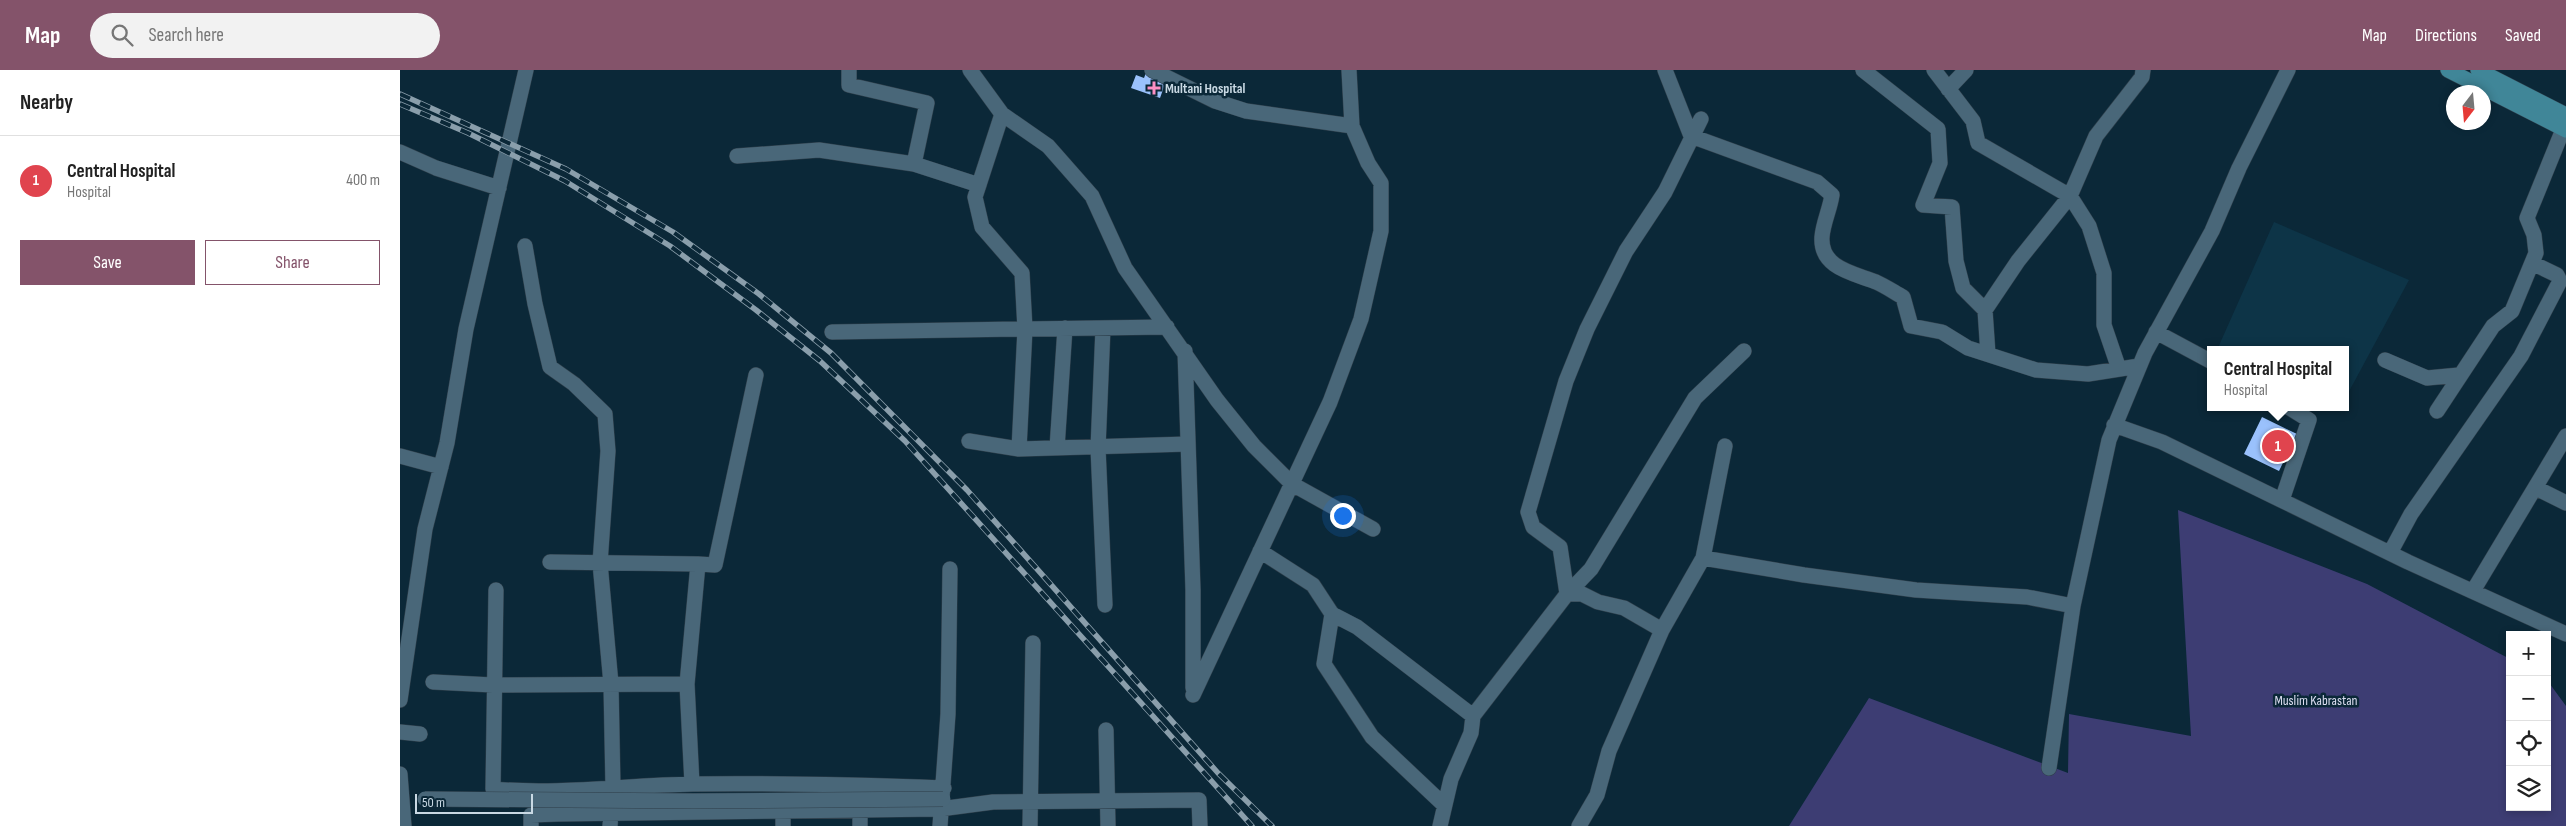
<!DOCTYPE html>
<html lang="en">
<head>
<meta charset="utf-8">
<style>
  :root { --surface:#fff; --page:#f2f2f2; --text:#222; --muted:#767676; --line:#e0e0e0; --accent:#84536a }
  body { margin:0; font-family:"Sofia Sans Condensed",sans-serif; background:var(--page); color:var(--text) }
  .controls { position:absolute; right:15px; bottom:15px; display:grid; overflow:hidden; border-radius:0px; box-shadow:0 2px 8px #0003 }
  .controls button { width:45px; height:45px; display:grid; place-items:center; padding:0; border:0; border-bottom:1px solid var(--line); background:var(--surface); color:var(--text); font:25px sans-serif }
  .compass { position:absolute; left:2046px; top:15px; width:45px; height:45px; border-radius:50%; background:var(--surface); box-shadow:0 2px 8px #0003; rotate:196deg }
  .scale { position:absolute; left:15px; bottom:12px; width:118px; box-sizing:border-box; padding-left:5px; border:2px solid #c9d9e4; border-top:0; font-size:14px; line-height:18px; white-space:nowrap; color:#c9d9e4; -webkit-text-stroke:4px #0b2838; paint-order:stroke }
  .you { position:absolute; left:942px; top:445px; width:18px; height:18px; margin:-12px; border:4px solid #fff; border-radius:50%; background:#1a73e8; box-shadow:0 0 0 8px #1a73e833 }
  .badge { display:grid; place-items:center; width:32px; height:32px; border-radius:50%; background:var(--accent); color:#fff; font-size:16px; font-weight:700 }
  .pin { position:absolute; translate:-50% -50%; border:2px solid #fff; box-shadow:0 1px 5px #0006 }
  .popup { position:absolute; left:1807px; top:276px; width:142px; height:65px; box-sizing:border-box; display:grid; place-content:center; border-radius:0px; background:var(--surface); filter:drop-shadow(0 1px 4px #0005); font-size:16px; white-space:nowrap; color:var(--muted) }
  .popup b { font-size:19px; color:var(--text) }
  .popup::after { content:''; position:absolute; left:50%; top:100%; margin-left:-10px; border:10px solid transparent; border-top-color:var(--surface) }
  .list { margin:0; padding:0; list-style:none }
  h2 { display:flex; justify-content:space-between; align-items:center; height:65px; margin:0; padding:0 20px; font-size:21px }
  h2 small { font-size:16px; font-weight:400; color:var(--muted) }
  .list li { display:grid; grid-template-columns:32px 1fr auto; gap:15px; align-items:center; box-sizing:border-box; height:90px; padding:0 20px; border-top:1px solid var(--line) }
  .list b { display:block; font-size:19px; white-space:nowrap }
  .list p { margin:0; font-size:16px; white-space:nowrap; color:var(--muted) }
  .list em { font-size:16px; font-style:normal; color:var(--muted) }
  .actions { display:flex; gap:10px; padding:15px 20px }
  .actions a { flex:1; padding:11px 0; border:1px solid var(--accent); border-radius:0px; text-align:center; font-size:18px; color:var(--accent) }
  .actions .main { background:var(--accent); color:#fff }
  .icon { flex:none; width:28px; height:28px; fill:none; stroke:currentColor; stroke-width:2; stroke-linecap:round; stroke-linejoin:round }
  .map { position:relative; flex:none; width:2166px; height:756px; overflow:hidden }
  header { display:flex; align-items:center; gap:30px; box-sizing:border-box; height:70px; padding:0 25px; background:var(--accent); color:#fff }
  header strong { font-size:24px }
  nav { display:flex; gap:28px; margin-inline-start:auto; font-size:18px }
  .search { width:350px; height:45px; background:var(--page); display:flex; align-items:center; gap:12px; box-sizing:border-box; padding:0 18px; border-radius:28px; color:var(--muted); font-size:19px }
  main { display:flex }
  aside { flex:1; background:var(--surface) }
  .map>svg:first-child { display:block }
</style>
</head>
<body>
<header>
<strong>Map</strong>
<div class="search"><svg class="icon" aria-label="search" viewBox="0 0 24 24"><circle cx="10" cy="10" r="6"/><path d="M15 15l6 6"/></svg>Search here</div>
<nav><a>Map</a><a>Directions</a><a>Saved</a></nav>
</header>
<main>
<aside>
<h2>Nearby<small></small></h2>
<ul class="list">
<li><span class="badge" style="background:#e0444e">1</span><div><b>Central Hospital</b><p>Hospital</p></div><em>400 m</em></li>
</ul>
<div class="actions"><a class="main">Save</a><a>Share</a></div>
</aside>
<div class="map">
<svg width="2166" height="756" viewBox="0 0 2166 756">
  <rect width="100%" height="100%" fill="#0b2838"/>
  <path fill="#0d3447" d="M1874 152 2009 210 1946 327V280H1817Z"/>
  <path fill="#3d3d73" d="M1778 440 1967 514 2110 589V737H2147V610L2166 636V756H1389L1469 628 1668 703 1669 644 1791 666Z"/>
  <path fill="#9ac1fc" d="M747 0 769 3 760 28 731 18 736 5 744 8Z
    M1862 347 1897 364 1879 401 1844 384Z"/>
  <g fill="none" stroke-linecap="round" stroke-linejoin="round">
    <g stroke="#30404c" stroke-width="16">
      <path id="minor" d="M449 0V15L527 33 514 94
        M752 0 815 31 846 41 952 56
        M1265 0 1291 66 1417 112 1432 125C1430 139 1423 153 1422 167 1420 198 1453 203 1476 212 1485 216 1494 222 1503 227L1511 256 1542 262 1568 278 1636 300 1688 304 1739 296
        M1463 0 1538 59 1540 93 1523 135 1552 137 1556 191 1563 218 1585 240
        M1534 0 1573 51 1578 73 1670 126 1618 191 1585 240 1588 284
        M1548 19 1566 0
        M602 44 648 76 692 126 725 198 817 330 854 376 892 414 973 459
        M0 82 36 98 99 118
        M337 86 419 80 514 94 579 115
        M125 176 135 234 150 297 174 314 205 344 208 381 200 493 211 614 213 718 210 756
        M703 258 698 378 705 535
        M432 262 625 259 622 203 582 157 575 127 602 44 570 0
        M1756 262 1810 291
        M785 281 793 520V618
        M1985 290 2027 308 2059 305
        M1719 299 1704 255V203L1689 156 1670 126 1696 66 1742 7 1743 0
        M2037 341 2093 256 2112 241 2136 183 2134 165 2127 148 2166 52
        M1714 355 1762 372 2008 492 2166 564
        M569 371 619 379 788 374
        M657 378 665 258
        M619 379 625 259 767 257
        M0 386 41 397
        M2136 418 2166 433
        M1882 430 1909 350 1888 337
        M860 481 913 515 932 544 924 594 972 667 1044 735
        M1990 483 2011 444 2121 286 2160 211 2157 205 2132 193
        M1303 488 1325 376
        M150 492 298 494 287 614
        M298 494 315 495 356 305
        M96 520 93 719C159 725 227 715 293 714 377 713 460 715 544 718
        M2073 521 2166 366
        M1167 524 1160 477 1133 457 1128 442 1166 311 1187 259 1226 181 1265 122 1301 49
        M1167 524 1191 499 1295 328 1344 281
        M932 544 957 557 1073 646
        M33 612 93 615 287 614 292 714
        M793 625 930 332 961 249 981 161V113L968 93 952 56 949 0
        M0 630 25 459 47 373 66 259 126 0
        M706 660 708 756
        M0 662 20 664
        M1649 698 1673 536 1709 370 1745 283 1812 161 1839 98 1888 0
        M0 704 4 756
        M460 740V756
        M131 756V745L158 744 540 739 593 732 799 730 800 756
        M383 756V741
        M540 756 548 644 550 499
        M630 756 633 573
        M1040 756 1051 709 1071 663 1073 646 1167 524H1182L1198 532 1224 538 1262 560
        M1179 756 1197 725 1209 681 1262 560 1303 488 1404 505 1516 520 1627 527 1673 536"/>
    </g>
    <g stroke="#30404c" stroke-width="16">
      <path id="major" d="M2048 0 2166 60
        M2078 0 2166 45"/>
    </g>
    <use href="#minor" stroke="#496779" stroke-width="15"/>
    <use href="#major" stroke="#408698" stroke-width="15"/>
    <g stroke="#8a9eab" stroke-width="5.5">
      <path id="rail" d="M0 24 166 99 273 162 359 224 431 283 567 420 818 703 872 756
        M0 34 68 63 165 111 270 176 356 240 420 291 505 371 852 756"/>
    </g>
    <use href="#rail" stroke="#0b2838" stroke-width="4" stroke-dasharray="11" stroke-linecap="butt"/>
    <g stroke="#30404c" stroke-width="16" stroke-linecap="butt">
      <path id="minor-bridge" d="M25 729 293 731 543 729"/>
    </g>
    <use href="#minor-bridge" stroke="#496779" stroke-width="15"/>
  </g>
  <path fill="#fc8fc3" stroke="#0b2838" stroke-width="2" d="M751.5 10.5h5v5h5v5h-5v5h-5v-5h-5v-5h5z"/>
  <g text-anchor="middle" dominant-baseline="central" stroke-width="5" stroke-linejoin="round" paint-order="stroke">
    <g font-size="14" font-weight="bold" fill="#c9d9e4" stroke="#0b2838" text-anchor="start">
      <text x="765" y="18">Multani Hospital</text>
    </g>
    <g font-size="14" fill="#dddff1" stroke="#0b2838">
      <text x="1916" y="630">Muslim Kabrastan</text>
    </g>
  </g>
</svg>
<div class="controls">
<button>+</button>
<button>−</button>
<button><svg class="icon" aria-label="locate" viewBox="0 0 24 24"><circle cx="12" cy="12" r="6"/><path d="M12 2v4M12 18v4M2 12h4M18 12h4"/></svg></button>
<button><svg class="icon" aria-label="layers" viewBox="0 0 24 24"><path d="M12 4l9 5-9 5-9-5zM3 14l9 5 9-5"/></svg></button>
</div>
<svg class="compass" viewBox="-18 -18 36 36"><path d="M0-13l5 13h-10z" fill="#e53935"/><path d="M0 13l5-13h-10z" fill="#767676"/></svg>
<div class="scale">50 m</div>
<div class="you"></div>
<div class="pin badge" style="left:1878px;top:376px;background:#e0444e">1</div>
<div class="popup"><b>Central Hospital</b>Hospital</div>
</div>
</main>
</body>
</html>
